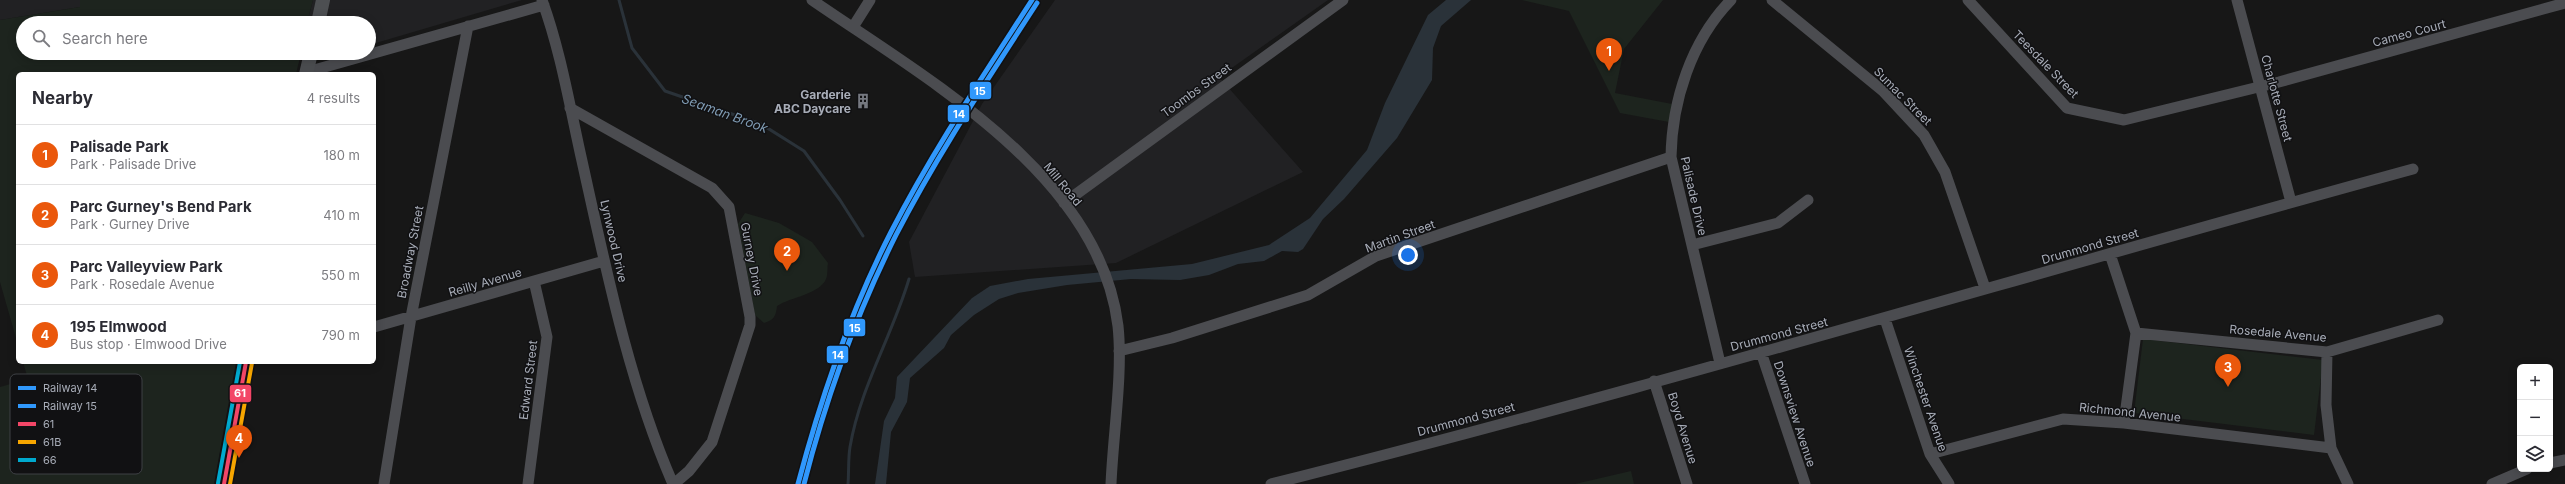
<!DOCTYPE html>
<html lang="en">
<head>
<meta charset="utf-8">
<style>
  :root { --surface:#fff; --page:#f2f2f3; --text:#2b2b33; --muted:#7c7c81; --line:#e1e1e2; --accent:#ea580c }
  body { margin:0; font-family:Inter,sans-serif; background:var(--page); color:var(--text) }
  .controls { position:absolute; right:12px; bottom:12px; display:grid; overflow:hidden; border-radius:6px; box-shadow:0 2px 10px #0003 }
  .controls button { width:36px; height:36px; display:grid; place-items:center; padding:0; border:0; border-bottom:1px solid var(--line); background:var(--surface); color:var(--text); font:20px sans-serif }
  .you { position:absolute; left:1408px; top:255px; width:14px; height:14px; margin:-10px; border:3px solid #fff; border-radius:50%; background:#1a73e8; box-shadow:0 0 0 6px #1a73e833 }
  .badge { display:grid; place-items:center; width:26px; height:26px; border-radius:50%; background:var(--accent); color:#fff; font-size:13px; font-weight:700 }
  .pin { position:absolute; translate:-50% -33px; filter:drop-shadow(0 1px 2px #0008) }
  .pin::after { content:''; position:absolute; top:21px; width:14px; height:12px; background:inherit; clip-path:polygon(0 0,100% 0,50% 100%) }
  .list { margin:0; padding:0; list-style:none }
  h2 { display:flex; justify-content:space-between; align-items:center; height:52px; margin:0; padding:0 16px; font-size:17px }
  h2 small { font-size:13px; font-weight:400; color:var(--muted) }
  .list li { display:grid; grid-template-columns:26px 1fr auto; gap:12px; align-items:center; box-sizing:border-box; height:60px; padding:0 16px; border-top:1px solid var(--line) }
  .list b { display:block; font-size:15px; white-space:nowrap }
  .list p { margin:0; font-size:13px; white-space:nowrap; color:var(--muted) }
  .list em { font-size:13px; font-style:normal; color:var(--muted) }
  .icon { flex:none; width:22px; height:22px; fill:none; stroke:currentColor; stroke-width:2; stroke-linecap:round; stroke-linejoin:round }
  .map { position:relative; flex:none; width:2565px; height:484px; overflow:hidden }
  .search { position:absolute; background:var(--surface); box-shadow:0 2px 10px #0003; left:16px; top:16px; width:360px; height:44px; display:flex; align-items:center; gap:10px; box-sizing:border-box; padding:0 14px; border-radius:22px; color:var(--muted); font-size:15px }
  .panel { position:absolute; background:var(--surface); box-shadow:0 2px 10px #0003; left:16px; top:72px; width:360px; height:292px; border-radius:6px }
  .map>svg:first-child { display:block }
</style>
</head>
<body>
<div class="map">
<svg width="2565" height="484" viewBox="0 0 2565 484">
  <rect width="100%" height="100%" fill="#171717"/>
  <path fill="#212123" d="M0 0H80V7L0 20Z
    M313 0H522L369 45V23H307Z
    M1055 0H1328L1219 77 1303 172 1116 263 915 277 909 242 982 104Z
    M306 53H343L320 60Z"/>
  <path fill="#1d241e" d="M80 0H313L307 23H23V53H301L296 74H18V345L0 282V20L80 7Z
    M1522 0H1663L1624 49 1615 93 1672 104 1669 122 1620 113 1569 11Z
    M745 213 779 223 812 242 828 263C827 268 828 275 826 279 820 294 791 297 777 306 776 316 774 320 764 323L755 315 738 224Z
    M2143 339 2323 360 2314 435 2134 413Z
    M23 362H236L214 484H0V387L28 379Z
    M1631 471 1634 484H1575Z"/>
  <path fill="#2a3239" d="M1446 0H1471L1441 26 1433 48 1432 80 1397 138 1344 199 1323 219 1303 249 1298 252 1282 251 1264 261 1238 264 1209 275 1180 280 1131 279 1067 285 1018 293 999 299 974 315 951 335 944 348 910 378 907 402 891 432 886 484H875L884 421 895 398 897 377 972 298 990 286 1028 279 1192 264 1269 245 1310 218 1367 150 1385 103 1428 15Z"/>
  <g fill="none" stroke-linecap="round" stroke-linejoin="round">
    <path stroke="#2a3239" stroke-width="3" d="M619 0 632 48 665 91 761 124 804 151 840 200 863 236
      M848 484C849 472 848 459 850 447 860 388 892 336 909 279"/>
    <path stroke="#4b4c50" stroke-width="11" d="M542 0C561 52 570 108 582 161 606 269 629 383 673 484
      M812 0C925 78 1100 175 1118 326 1123 373 1113 435 1111 484
      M1772 0 1883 91 1924 135 1945 172 1985 288
      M1968 0 2067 108 2124 120 2279 82 2565 3
      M2237 0 2291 202
      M853 27 870 0
      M307 72 544 5
      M570 108 712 188 729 207 750 317V325L712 442 689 471 674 484
      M1064 203 1343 0
      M1692 245 1778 223 1808 200
      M2110 254 2136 333 2124 423
      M1885 319 1930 454 1949 484
      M374 327 604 261
      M2136 333 2327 352 2438 320
      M1119 351 1172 338 1308 295 1376 256 1671 157
      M1761 352 1805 484
      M2327 352 2326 405 2331 448 2348 484
      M1720 363 1671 157C1672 101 1691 41 1731 0
      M1654 381 1687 484
      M1930 454 2063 419 2124 423 2331 448
      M2550 463 2565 460
      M384 484 411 317 468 26
      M528 484 547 337 534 281
      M1271 484C1654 388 2032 273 2413 169
      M2492 484 2527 469"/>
    <path stroke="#4d4f52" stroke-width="14" d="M318 23 323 0
      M306 74 311 53
      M224 484 246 362"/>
    <g stroke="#111113" stroke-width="7">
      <path id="bus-1" d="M224 484 246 362"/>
    </g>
    <g stroke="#111113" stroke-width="7">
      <path id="bus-2" d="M230 484 252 363"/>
    </g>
    <g stroke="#111113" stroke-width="7">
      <path id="bus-3" d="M218 483 240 362"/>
    </g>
    <use href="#bus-1" stroke="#f34667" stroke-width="4"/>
    <use href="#bus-2" stroke="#f7a600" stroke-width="4"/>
    <use href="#bus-3" stroke="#00a9ce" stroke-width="4"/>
    <g stroke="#111113" stroke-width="8">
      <path id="rail-1" d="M798 484C821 397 850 312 891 232 932 152 983 76 1032 0"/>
    </g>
    <g stroke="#111113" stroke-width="8">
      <path id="rail-2" d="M804 484C826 398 856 315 896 235 937 155 988 79 1037 3"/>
    </g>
    <use href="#rail-1" stroke="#3098fc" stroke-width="5"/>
    <use href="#rail-2" stroke="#3098fc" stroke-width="5"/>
  </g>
  <defs>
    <g id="building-bare" transform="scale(1.2)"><path d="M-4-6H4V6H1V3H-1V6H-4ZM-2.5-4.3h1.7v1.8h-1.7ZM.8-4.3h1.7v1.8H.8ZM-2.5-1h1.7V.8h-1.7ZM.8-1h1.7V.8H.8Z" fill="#757880" stroke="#111113" stroke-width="2.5" paint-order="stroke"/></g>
  </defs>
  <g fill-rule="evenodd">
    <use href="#building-bare" x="863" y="101"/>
  </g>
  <g text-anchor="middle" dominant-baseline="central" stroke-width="3" stroke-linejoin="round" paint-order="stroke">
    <g font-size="12" fill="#a8adb8" stroke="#111113">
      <text transform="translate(2409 33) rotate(-15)">Cameo Court</text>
      <text transform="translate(2046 64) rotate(46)">Teesdale Street</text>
      <text transform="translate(1196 90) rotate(-36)">Toombs Street</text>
      <text transform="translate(1903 96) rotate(45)">Sumac Street</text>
      <text transform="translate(2277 98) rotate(75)">Charlotte Street</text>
      <text transform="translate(1063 184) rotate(50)">Mill Road</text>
      <text transform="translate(1694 196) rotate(77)">Palisade Drive</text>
      <text transform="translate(1400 236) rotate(-20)">Martin Street</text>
      <text transform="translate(614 241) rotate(77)">Lynwood Drive</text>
      <text transform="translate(2090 246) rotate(-16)">Drummond Street</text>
      <text transform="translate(410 252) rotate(-79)">Broadway Street</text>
      <text transform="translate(752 259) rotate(79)">Gurney Drive</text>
      <text transform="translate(485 282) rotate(-16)">Reilly Avenue</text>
      <text transform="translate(2278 333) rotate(5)">Rosedale Avenue</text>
      <text transform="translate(1779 334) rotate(-15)">Drummond Street</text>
      <text transform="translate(528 380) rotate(-83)">Edward Street</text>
      <text transform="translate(1926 399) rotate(71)">Winchester Avenue</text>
      <text transform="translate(2130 412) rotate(6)">Richmond Avenue</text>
      <text transform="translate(1795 414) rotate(72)">Downsview Avenue</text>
      <text transform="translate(1466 419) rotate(-15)">Drummond Street</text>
      <text transform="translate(1683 428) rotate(73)">Boyd Avenue</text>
    </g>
    <g font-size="12" font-weight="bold" fill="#a8adb8" stroke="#111113" text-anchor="end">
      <text x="851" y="94">Garderie<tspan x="851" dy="14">ABC Daycare</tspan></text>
    </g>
    <g font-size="13" font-style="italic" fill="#7f9bb3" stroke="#111113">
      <text transform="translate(725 113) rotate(20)">Seaman Brook</text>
    </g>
  </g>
  <rect x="10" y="374" width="132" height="100" rx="6" fill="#111113" stroke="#3e4045" stroke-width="1"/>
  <rect x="18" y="386" width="18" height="4" fill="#3098fc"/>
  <rect x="18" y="404" width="18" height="4" fill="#3098fc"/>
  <rect x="18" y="422" width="18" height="4" fill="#f34667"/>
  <rect x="18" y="440" width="18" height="4" fill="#f7a600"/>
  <rect x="18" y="458" width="18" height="4" fill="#00a9ce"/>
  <g font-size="11" fill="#a8adb8">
    <text x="43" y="392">Railway 14</text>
    <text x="43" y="410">Railway 15</text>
    <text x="43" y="428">61</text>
    <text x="43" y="446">61B</text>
    <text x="43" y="464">66</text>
  </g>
  <g stroke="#111113" stroke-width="1.5">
    <rect x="969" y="81" width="23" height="19" rx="4" fill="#3098fc"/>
    <rect x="947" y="104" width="23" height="19" rx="4" fill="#3098fc"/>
    <rect x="843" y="318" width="23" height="19" rx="4" fill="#3098fc"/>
    <rect x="826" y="345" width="23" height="19" rx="4" fill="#3098fc"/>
    <rect x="229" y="384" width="23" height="19" rx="4" fill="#f34667"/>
  </g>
  <g font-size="11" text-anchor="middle" font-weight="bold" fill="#fff">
    <text x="980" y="95">15</text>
    <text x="959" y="118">14</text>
    <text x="855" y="332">15</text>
    <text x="838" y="359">14</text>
    <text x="240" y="397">61</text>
  </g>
</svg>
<div class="controls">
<button>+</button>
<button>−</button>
<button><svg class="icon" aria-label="layers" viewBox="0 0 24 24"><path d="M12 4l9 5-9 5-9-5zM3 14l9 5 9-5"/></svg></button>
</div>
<div class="you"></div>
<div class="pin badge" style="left:1609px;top:71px">1</div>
<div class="pin badge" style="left:787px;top:271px">2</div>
<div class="pin badge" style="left:2228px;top:387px">3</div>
<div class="pin badge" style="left:239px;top:458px">4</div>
<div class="search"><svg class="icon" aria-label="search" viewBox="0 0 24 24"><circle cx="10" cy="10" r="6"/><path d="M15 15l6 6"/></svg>Search here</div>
<section class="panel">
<h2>Nearby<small>4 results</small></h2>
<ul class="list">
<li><span class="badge">1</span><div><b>Palisade Park</b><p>Park · Palisade Drive</p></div><em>180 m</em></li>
<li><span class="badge">2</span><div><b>Parc Gurney's Bend Park</b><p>Park · Gurney Drive</p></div><em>410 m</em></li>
<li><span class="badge">3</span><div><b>Parc Valleyview Park</b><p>Park · Rosedale Avenue</p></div><em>550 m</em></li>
<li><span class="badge">4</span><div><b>195 Elmwood</b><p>Bus stop · Elmwood Drive</p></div><em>790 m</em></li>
</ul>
</section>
</div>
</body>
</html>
